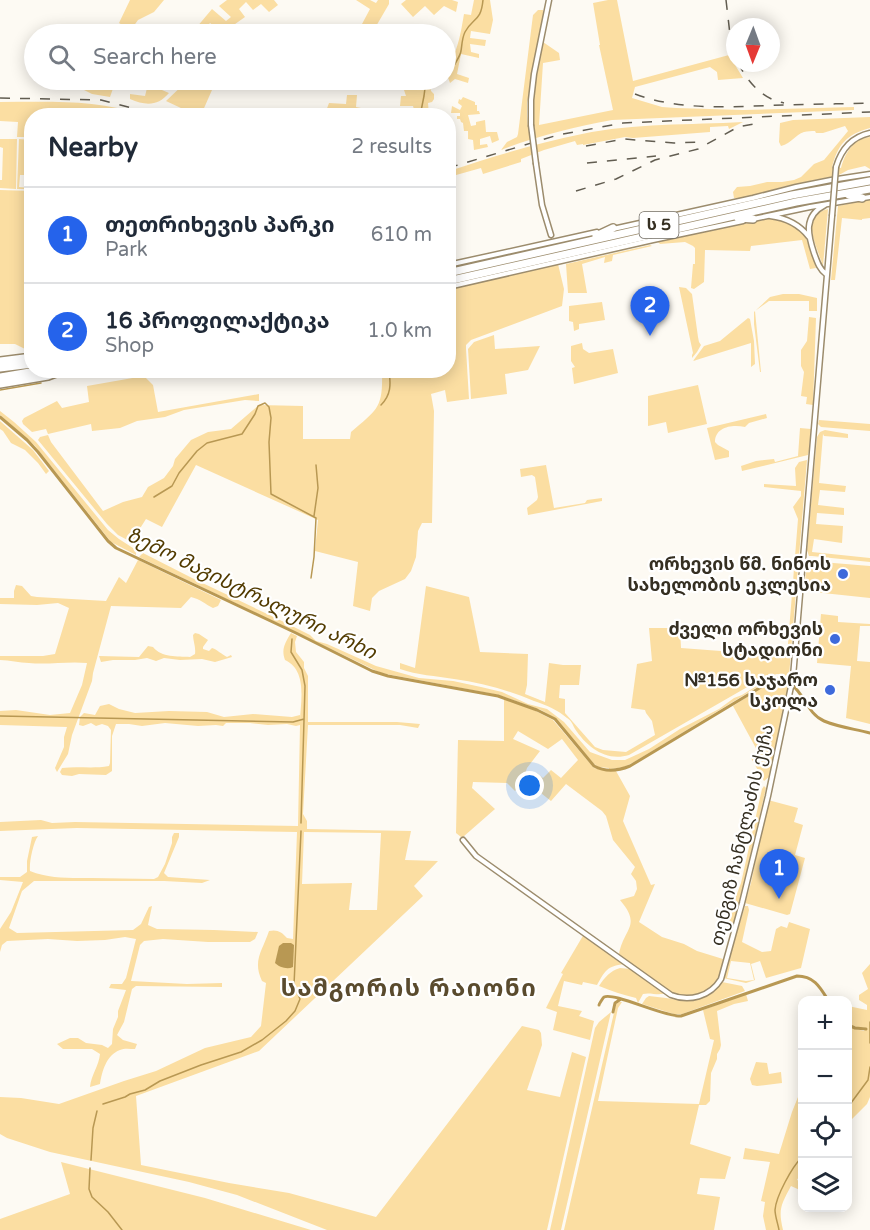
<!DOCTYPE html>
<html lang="en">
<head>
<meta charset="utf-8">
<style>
  :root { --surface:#fff; --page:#f2f2f3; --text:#1f2937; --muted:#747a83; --line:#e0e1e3; --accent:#2563eb }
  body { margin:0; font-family:"Varela Round","Noto Sans Georgian",sans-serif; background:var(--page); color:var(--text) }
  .controls { position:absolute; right:18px; bottom:18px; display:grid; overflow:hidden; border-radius:12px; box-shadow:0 3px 15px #0003 }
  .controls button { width:54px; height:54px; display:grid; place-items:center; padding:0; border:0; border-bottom:2px solid var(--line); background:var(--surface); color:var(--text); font:30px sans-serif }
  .compass { position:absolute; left:726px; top:18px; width:54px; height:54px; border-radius:50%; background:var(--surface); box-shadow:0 3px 15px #0003; rotate:181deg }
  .you { position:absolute; left:530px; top:786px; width:21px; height:21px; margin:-15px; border:4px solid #fff; border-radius:50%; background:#1a73e8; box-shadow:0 0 0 9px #1a73e833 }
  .badge { display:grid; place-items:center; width:39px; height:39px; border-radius:50%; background:var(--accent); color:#fff; font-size:20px; font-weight:700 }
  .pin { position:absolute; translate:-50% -50px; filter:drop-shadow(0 2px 3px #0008) }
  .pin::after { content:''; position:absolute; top:32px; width:21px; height:18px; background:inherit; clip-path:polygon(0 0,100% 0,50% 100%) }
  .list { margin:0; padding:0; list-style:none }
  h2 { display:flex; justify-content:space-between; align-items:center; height:78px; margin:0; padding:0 24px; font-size:26px }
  h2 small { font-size:20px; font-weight:400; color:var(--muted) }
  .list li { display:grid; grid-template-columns:39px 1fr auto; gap:18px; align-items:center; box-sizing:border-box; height:96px; padding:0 24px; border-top:2px solid var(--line) }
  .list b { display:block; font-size:22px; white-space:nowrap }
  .list p { margin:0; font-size:20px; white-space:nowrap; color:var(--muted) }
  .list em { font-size:20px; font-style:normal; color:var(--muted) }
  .icon { flex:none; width:33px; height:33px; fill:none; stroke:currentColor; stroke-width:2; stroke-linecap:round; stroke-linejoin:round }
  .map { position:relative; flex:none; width:870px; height:1230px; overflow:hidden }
  .search { position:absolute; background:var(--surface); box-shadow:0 3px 15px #0003; left:24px; top:24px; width:432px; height:66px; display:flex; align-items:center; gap:15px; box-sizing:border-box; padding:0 21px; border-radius:33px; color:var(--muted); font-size:22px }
  .panel { position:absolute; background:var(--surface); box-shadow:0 3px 15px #0003; left:24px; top:108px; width:432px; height:270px; border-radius:24px }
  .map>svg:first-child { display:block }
</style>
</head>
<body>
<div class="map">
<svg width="870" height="1230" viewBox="0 0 870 1230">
  <rect width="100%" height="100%" fill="#fdfaf3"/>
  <path fill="#fbdea2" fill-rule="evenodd" d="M130 0H164L154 12 138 20 128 34H120L124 26 119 23Z
    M227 0H274L278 5 269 12 261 4 253 10 246 2 239 9 245 17 221 34H209L215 27 210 23 201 34H191L212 9 226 21 231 17 219 6Z
    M356 0H370L376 3 378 0H389V4L375 28 370 29 362 24 370 9Z
    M406 0H452L458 2 456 12 444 6 434 15 425 6 413 17 401 4Z
    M474 0H490L493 20 490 34 471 31 470 38 486 40 485 46 470 44 471 52 479 54V58L461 54 457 74 469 78 468 83 455 79 450 83 446 72V67C458 54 461 31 464 14L471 15Z
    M608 0H617L633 81 729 55 743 78 718 80 717 72 710 67 635 87 632 98 662 107 676 108 743 110 854 107V110L612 120C574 127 537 136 501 150L507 142 517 137 518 134 533 15 538 10H543L544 14 527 103V116L528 126 532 125 531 100 543 42 559 53 560 60 543 63 539 125 613 110 599 45H600L593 3Z
    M86 80H116L110 97 92 94 84 90Z
    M188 80H203L212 90 201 115 183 109 166 101Z
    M415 80H430L429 81 431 91 434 94V99L432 102 428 103 429 115H413L415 113 413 106H400L401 96H406L404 90 414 88Z
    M148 84 169 93C158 106 146 106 130 99V94L145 96Z
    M347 95H357L356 107 361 108V115H345V112L326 111 329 103 346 104Z
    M463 97 475 102V105H477V111H479L480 114 468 115 471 126 476 125V122L485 120 486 132H497L499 140 492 143 490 136 480 139V145L487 144 488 147 474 150 473 140 468 139V131H464L463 123 461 122 460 119H457V116H460V113H451L452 106 460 110 462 106 458 103 459 99 461 100Z
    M0 102C47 102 98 99 142 115H103V113H100V116H32L31 137H17L18 122 0 121Z
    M870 117V128C847 134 837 145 832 168H841C845 153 853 139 870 137V169L865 166 848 170 839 175 782 187 741 199 734 198 733 192 737 187 750 186 767 182H782L794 180 801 177 814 164 824 160 848 131 845 126 823 133H816L815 131C811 131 808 131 804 132 795 135 792 143 781 146L779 142 780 123 793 120Z
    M743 122 729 129 728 126 710 127V132L633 138 625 137 583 145V144L577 145 575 141 544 150 521 159V162L483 174 481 168 449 177V171C492 157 537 143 582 134 634 123 690 125 743 122Z
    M0 139H17L16 189 0 188V180H2L3 148 0 147Z
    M19 139 31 140V175H20L19 187 31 188V189H17Z
    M0 190 31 191V352L15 344H0Z
    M870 199V218L862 219V220L842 218 835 280H831L838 206Z
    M828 209 823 266C817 247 799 215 828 209Z
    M767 219C804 220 807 237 816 268L810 269 802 240 751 246 750 251 705 250 704 282 694 289 691 288 693 264H695V248L693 246 685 242 660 244 658 242Z
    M650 245 652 246 613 255 612 261 604 263 605 257 582 264 587 293H568L566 264Z
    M558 264 564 289 562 306 471 340 466 345V349L469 399 447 402 445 390 431 394 434 411 432 523H422L418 531 416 557 411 571 405 579 379 591 372 598 370 611 353 606 358 562 315 551 318 520 196 465 162 527 146 519 139 530 133 543 118 535 107 524 38 440 40 437 48 435 51 442 103 511 123 502 142 497 148 487 164 478 173 466 175 459 191 440 208 432 231 429 259 405 303 406V439H350L351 432C378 409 383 408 382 371L448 370 449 289Z
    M679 287 686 288 692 294 698 337 699 342 701 345 697 352 692 358V355L693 353Z
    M783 294H799L817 298V311H809V301H769L755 311 761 372H760L754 324V312L770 297Z
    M602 302 605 320 579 324V329L574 331 573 322 569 321V306Z
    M809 317 816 318 813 405 806 404 807 397 801 396 804 372 801 366V350L807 341Z
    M748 318 750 319 754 341 755 364 751 367V343L693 361 704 346 720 341Z
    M494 335 495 349 540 346 528 370 505 374 507 394 471 399 468 349 474 342Z
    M582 343 583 349 589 353 613 349 618 373 574 384 572 368 575 367 571 361V346Z
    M144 376 153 385 158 412 259 394V401L245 400 184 410 165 417 137 421 120 428 92 431 91 424 48 434 46 429 32 432 23 424 22 421 24 418 57 401 62 408 89 402 87 386Z
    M698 385 707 424 668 433 666 422 648 426V396Z
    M0 411 14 422 36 442 108 530 119 539 136 550V555L111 542 35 446 0 415Z
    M766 414 767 418 749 423 745 427C732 424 715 427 715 442L718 445 729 451V457L715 460 707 428Z
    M819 420 870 424V431L821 427 818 424Z
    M0 421 33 450 49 471 46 474 38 463 25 450 11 443 3 431 0 429Z
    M800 428 811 429 809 451 808 455 742 471 741 466 756 461 774 459 775 462 798 456Z
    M825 430 848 434V438L824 436 823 434 819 483 846 486 845 492 820 490 818 505 844 508V515L817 513 816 524 843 526 842 543 814 539 812 552 870 558V562L812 556H809L807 550 817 437 820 432Z
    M807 460 789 676 777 674 763 678 629 755C606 762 587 747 575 729 573 725 571 720 567 718 558 710 546 705 534 701 508 690 482 683 454 679 436 676 417 675 400 669V663L415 668 426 586 469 597 480 652 528 654 527 685 525 694 545 702 549 663 563 665H581L579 685H560L559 698 565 699V713L595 747 603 750 626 752 655 735 652 721 646 713 645 710 631 708 637 664 652 661 649 628H680L681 648 787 656 798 519 793 507 801 496V491L764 487V484L796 486 795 468 799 462Z
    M546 465 554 508 585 503 587 500 602 498V501L528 515 527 508 537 500 538 497 535 477 532 475 521 477 520 469Z
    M143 553 192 578 284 622 310 635 316 641 327 644 376 666 419 678 453 681 481 687 502 692 528 704 547 709 564 722 590 752 612 760H625L649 749 680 729 719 709 734 698 742 695 758 685 768 679 778 677 789 679 790 681 780 678 769 680 634 762 624 767 611 769V771H616L630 796 623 821 651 885 655 884 639 922 662 937 684 944 697 951 723 959C722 965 722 973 719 978 713 995 687 999 672 994L621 957 619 954C624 928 642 926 620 900L634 896 637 889 636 881 631 874 635 867 613 840 606 816 602 811 566 784 551 801 528 783 537 773 543 778 551 770 561 778 578 760 562 739 548 749 518 731 513 739 540 751 527 768 522 783 515 791 507 783 473 782 472 788 495 809 463 837H461L456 833 458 740 504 741V699L532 709 553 720 594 768 609 771V768L598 767 593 763 555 718 541 710 499 695 381 673 139 557Z
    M138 560 221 600 218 606 213 608C205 604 200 599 191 597L181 608 111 606 93 673 92 681 72 735 68 754 57 772 55 768 64 747V737L67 727 0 725V711L16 710 50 715 70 713 82 685 87 663C68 661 48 665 29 663 19 663 10 660 0 660V656H43L55 654 69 608 58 603 37 605 0 604V598H14V591L16 585 22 586 31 596 37 597 106 601 119 577 126 583Z
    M809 561 870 566V598L804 591 807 562Z
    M821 614 838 616V622L870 624V626H860L857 661 870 662V724L846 718 851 666 817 663Z
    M195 633 199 634 208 640 203 647V649L209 651 212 648C218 650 221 654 227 657L231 655 232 657 215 662 202 659 180 660 164 658 156 661 147 658 135 660H113L101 662 99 656 139 657 148 646 153 647C162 658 177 656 190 657L195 654C196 647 193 641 193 635Z
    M291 633 297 636 295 642 296 652 304 662V668L308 676V722H397L420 724 418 728 400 725H308L303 814 307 821V829L411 831 405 860 438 861 414 886 423 896 259 1051 136 1096 141 1165 229 1183 289 1193 376 1217 522 1026 539 1030 541 1033 542 1045 527 1090 560 1097 572 1052 586 1057 547 1230H327L237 1195 189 1182 50 1152 7 1138 0 1134V1097L21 1098 59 1104 124 1081 156 1071 205 1048 251 1037 261 1026 266 983 262 981C252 960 263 950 269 931 277 929 282 932 287 938L293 939 297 832 77 828 0 831V822L41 820 52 823 75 822 298 826 300 725 296 726 287 724 268 725 250 723H226L223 726 216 725 198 726 165 723 142 726 129 724H116L112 736V771L106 775 79 774 72 776 62 775 60 772 62 768C78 766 93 769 109 766L110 763 111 730 108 726 102 724 96 726 91 723 83 726 79 725 80 717 84 713 95 715 100 706 109 704 119 709 135 713 169 711 207 712 224 717 253 714 292 717 300 715V720C301 700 307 670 285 660 281 649 285 643 291 633ZM304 832 381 833 377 910H349L352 883 302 884Z
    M776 682H782L789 684 769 777 764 781 751 758 758 752 733 706 766 685Z
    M764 786 766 788 744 884 732 930 728 928 726 923 741 883 762 789Z
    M768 800 798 808 794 822 803 825 795 855 805 858 790 914 787 915 745 903 751 883Z
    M174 833H179V837L164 873 168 877 210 880 202 883 164 881H34L22 891 9 928 17 933 133 930 141 924 149 907 152 906 148 925 157 929 214 930 258 932 255 939 250 942H208L163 939 144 941 140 945 131 981 187 984 222 983V987L136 986 132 989 124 1022 117 1035 123 1040 137 1044 135 1049C130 1049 124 1048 120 1050 106 1055 102 1072 100 1084L90 1087C91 1075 99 1066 100 1054L92 1049H63L57 1044 70 1038H78L86 1043 102 1045 108 1048 112 1044 113 1029 118 1017V1011L126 990 109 988 111 984H122L126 978 136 939 125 937 105 940 77 941 48 939 7 941 2 945 0 952V929L11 912 23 882 0 880V877H20L27 872V861L32 837 38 836C33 843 29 863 30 871 50 879 71 878 92 878 112 878 133 879 154 879L158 877 165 864 172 843V837Z
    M745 906H748L749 910 742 942 762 952 771 951 776 929 781 926 787 928 789 922 810 929 801 968 766 978 760 961 751 964 755 980 746 983 723 978ZM731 961 750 963 754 980 746 981 727 978Z
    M584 934 624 964C607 966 605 971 597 985L583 982 582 985 564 981 558 1006 582 1011 579 1016 594 1021 590 1040 553 1030 557 1012 546 1008 563 974 561 973Z
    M870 964V1097L867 1104 852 1119 848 1131V1027L864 1031 866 1028 856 1027 848 1024V1006L867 1010V1005L859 1000V995L868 989 862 973Z
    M620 968 631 969 665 993C659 996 650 992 643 994L638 1003 636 998C623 995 611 991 599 986 605 977 610 971 620 968Z
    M722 982 742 986 745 991 682 1014H674L642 1004 646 998 649 996 666 998 678 1000 699 998 713 993Z
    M746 994 748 1001 734 1004 717 1011 721 1045 720 1049 717 1054V1059L711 1073 710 1101 706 1105H699L690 1144 731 1157 725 1179 700 1178 697 1194 720 1197 714 1230H564L616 1004 619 1002H622L618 1008 598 1101 699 1104 714 1040 710 1039 703 1010Z
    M611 1012 561 1230H550L595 1028 599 1022Z
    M756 1062 767 1063 769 1074 781 1072 782 1083 757 1086 752 1085 750 1079Z
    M802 1087V1171L797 1180 802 1182V1191L791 1186C781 1205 778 1209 783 1230H766L763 1216 765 1202 761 1201 770 1162 743 1159 745 1148 779 1154 792 1112Z
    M61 1162 205 1198 311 1230H0V1219L70 1194Z"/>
  <path fill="#b89853" d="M283 943H291L294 945 293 967C287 970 279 967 275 963L279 946Z"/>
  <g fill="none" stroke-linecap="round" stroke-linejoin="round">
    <path stroke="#b89853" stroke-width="1.5" d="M446 67 455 64C457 60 460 56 461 51 462 45 462 38 465 32 473 17 481 22 483 0
      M420 116 424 96 426 80
      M87 373 99 370
      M0 390 41 383
      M381 405C391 395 391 385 389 370
      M154 497 172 486 179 473 197 451 207 443 242 434 255 414 258 406 265 403 269 407 271 418 269 442 271 494 316 518 314 557 311 578
      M314 516 318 488 316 465
      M292 639 291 652 302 670 305 686 301 823
      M0 716 293 722 304 719
      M870 1022V1043
      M103 1104 125 1097 130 1094 145 1090 160 1081 201 1065 241 1052 262 1040 286 1021 295 1011 300 999 294 985 301 831
      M848 1107 868 1080 870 1067
      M91 1160 93 1128 97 1111
      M90 1168 89 1189 92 1197 108 1212 122 1230
      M779 1230C778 1224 775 1216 775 1210 776 1196 792 1167 802 1157"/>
    <path stroke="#b89853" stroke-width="3" d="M0 417 27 440 38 452 108 541 116 548 296 633 372 671 388 676 498 696 537 710 555 719 594 766C605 772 618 771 630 766L771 681C804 676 801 711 824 721 838 727 855 729 870 733
      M599 1005C599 1004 603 998 604 997 614 992 664 1017 681 1016L797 976C814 976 820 987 828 1000
      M613 1012 615 1003 621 999
      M848 1025 855 1028 866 1029"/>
    <g stroke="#9c8c6d" stroke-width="7">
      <path id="minor" d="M531 125V100L534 74 549 0
        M536 164 542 205 551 235
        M836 167C841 150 852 137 870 133
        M825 205C803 216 808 235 814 253 817 261 819 269 826 274
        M770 216C787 218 799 224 809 237
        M753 219 810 207 870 197
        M613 229 753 198 796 187 831 180 870 174
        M448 265 597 232
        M448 287 653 240 743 221
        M63 373 75 370
        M463 840 476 856 671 995C689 1002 710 997 721 979L742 903 768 796 793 677 832 216"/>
    </g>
    <g stroke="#9c8c6d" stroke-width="10">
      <path id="highway" d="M849 195 862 198
        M738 218 753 219
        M596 236 613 228
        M448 273 792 195 870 181
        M448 281 796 202 870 189
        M0 361 32 357
        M0 368 32 364
        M0 377 42 370
        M0 384 48 376 64 370"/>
    </g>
    <use href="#minor" stroke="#fff" stroke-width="4"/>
    <use href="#highway" stroke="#fff" stroke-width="7"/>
    <path stroke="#625d51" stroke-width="1.5" stroke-dasharray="10 10" stroke-linecap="butt" d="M726 0 731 43 735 57
      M738 63C748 82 762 99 784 103
      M635 94C683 112 736 106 786 105 814 104 842 104 870 103
      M0 98 101 100 132 108 152 116
      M586 146 624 139 674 143 703 142
      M587 163 656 156
      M448 168 558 135 623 123 870 112
      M576 191 616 179 655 160 698 149 738 127 754 124"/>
    <g stroke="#9c8c6d" stroke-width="7" stroke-linecap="butt">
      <path id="minor-bridge" d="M531 125 536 164
        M832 216 836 167"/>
    </g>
    <use href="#minor-bridge" stroke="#fff" stroke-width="4"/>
  </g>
  <g fill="#3e6adb" stroke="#fff" stroke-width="2">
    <circle cx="843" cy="574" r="6"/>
    <circle cx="835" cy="639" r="6"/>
    <circle cx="830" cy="690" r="6"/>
  </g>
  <g text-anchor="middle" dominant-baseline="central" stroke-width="4.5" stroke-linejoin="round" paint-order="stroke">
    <rect fill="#fff" stroke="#726d64" stroke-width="1.5" x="639.5" y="212" width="39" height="26" rx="4.5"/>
    <g font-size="16" font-weight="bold" fill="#352f22">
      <text x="659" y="225">ს 5</text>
    </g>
    <g font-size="18" font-weight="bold" fill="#352f22" stroke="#fff" text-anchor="end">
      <text x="831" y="564">ორხევის წმ. ნინოს<tspan x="831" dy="21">სახელობის ეკლესია</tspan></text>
      <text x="823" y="629">ძველი ორხევის<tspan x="823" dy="21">სტადიონი</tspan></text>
      <text x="818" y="680">№156 საჯარო<tspan x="818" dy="21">სკოლა</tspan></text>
    </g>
    <g font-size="18" fill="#352f22" stroke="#fff">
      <text transform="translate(742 835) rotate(-77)">თენგიზ ჩანტლაძის ქუჩა</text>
    </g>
    <g font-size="20" font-style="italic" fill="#523b00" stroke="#fff">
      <text transform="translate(251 594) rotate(26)">ზემო მაგისტრალური არხი</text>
    </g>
    <g font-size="24" font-weight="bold" letter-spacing="1.5" fill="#5a4b2e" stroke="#fff">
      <text x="409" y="988">სამგორის რაიონი</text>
    </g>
  </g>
</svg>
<div class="controls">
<button>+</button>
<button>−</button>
<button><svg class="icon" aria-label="locate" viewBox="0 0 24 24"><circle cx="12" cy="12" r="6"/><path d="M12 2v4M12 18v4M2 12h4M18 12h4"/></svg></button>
<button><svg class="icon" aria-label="layers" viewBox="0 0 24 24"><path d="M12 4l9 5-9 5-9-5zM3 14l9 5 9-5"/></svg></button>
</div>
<svg class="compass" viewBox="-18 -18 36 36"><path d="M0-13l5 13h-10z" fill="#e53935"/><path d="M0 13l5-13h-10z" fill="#747a83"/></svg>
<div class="you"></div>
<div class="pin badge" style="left:779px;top:899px">1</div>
<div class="pin badge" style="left:650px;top:336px">2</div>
<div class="search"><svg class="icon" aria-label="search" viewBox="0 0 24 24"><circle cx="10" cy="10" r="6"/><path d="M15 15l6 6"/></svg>Search here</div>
<section class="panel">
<h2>Nearby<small>2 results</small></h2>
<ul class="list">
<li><span class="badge">1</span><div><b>თეთრიხევის პარკი</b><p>Park</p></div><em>610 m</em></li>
<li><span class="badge">2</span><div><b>16 პროფილაქტიკა</b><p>Shop</p></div><em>1.0 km</em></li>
</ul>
</section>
</div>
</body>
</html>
